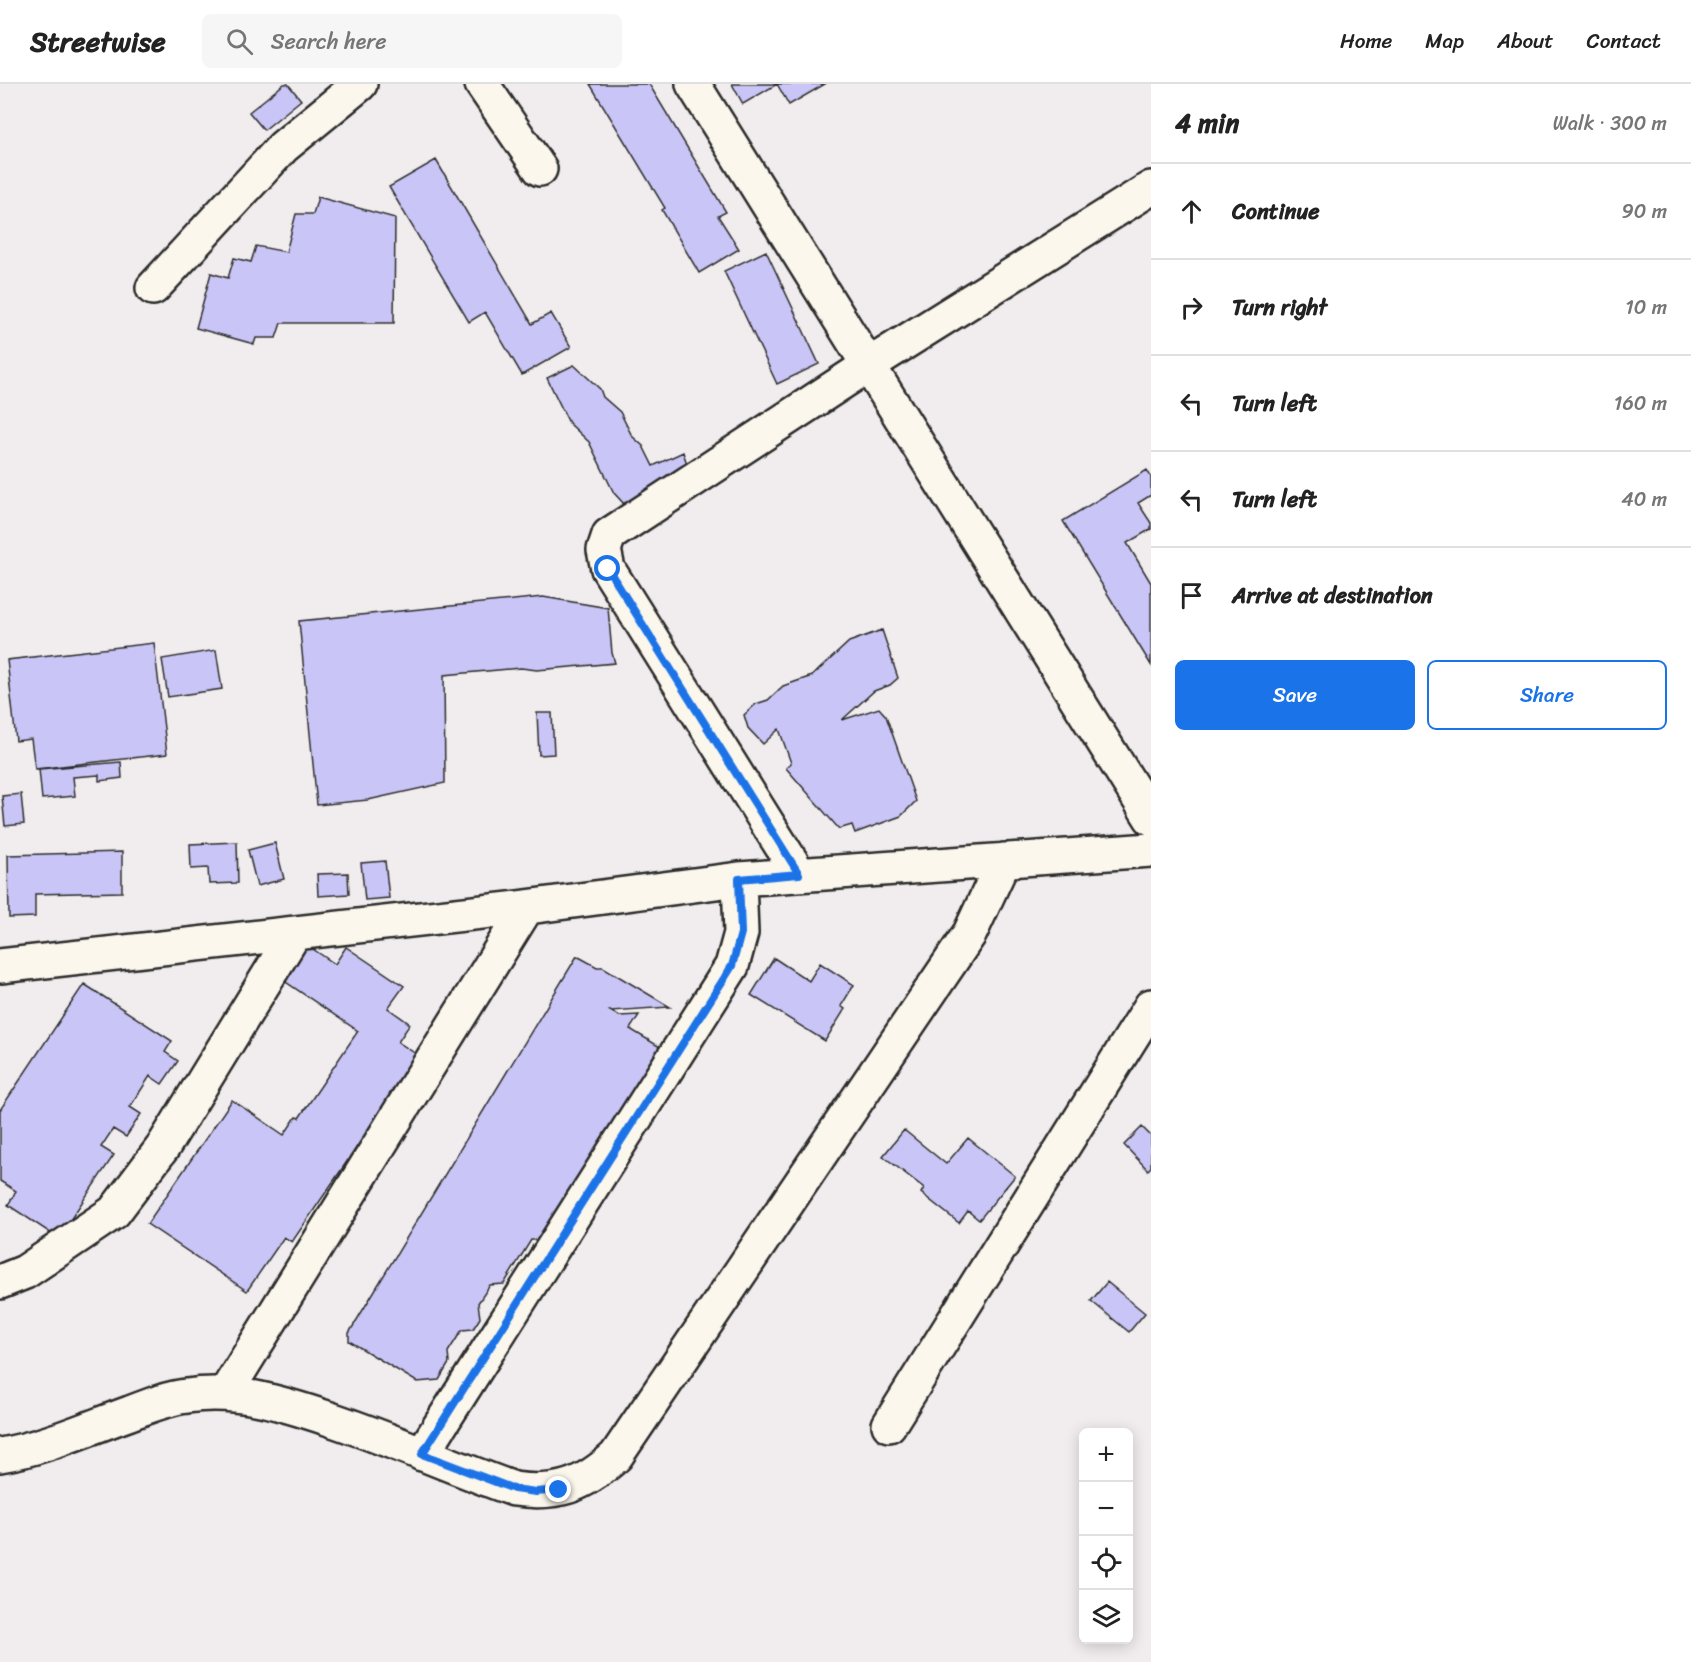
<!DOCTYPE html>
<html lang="en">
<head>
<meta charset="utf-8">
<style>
  :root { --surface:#fff; --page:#f6f6f6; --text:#222; --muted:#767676; --line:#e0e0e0; --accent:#1a73e8 }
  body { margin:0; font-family:Sriracha,sans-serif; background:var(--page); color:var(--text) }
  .controls { position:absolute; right:18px; bottom:18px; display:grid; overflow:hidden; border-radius:9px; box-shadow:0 3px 15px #0003 }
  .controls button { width:54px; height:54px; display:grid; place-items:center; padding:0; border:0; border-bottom:2px solid var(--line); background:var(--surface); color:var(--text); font:30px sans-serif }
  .stop { position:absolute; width:18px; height:18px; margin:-14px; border:4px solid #1a73e8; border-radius:50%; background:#fff }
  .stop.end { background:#1a73e8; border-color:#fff; box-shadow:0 2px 6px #0008 }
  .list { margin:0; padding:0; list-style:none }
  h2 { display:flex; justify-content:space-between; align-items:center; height:78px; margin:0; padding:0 24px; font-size:26px }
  h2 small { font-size:20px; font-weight:400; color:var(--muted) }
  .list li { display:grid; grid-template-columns:39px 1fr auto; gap:18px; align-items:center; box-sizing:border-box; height:96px; padding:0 24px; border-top:2px solid var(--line) }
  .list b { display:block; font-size:22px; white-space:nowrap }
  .list em { font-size:20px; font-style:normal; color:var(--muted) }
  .actions { display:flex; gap:12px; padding:18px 24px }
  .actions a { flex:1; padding:14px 0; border:2px solid var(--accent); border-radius:9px; text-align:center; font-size:21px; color:var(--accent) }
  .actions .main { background:var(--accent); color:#fff }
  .icon { flex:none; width:33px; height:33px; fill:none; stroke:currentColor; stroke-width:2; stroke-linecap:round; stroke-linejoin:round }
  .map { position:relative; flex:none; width:1151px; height:1578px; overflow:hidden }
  header { display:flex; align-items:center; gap:36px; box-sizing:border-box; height:84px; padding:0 30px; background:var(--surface); border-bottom:2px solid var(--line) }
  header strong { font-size:28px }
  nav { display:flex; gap:33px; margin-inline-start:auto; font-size:21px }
  .search { width:420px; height:54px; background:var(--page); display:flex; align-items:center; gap:15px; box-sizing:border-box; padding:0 21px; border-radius:9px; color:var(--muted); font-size:22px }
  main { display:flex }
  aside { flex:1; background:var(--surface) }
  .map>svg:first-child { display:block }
</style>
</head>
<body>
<header>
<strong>Streetwise</strong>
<div class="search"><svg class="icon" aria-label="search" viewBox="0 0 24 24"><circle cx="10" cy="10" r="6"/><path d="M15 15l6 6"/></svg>Search here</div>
<nav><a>Home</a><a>Map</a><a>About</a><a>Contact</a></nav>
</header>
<main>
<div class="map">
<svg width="1151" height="1578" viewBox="0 0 1151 1578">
  <rect width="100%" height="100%" fill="#f1edee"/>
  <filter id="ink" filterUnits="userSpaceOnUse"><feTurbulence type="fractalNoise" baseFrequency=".0167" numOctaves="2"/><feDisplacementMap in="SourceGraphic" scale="12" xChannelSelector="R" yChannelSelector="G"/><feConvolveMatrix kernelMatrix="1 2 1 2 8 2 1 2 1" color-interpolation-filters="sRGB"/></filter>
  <g filter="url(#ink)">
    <path fill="#c9c5f7" stroke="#2b2b2b" stroke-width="1.5" d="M284 0H288L301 16 264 46 249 28Z
      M590 0H649L726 128 718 132 739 165 699 189 662 126 665 124Z
      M732 0H825L789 21 777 0 743 20Z
      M436 76 532 240 551 229 571 263 522 291 485 228 469 238 389 103Z
      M318 113 395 134 394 239H281L276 254H256L254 260 196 244 211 189 228 194 234 174 251 178 256 162 286 168 296 130H313Z
      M766 167 819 280 777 300 724 187Z
      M574 281 600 305 603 313 620 328 632 352 643 362 653 382 683 368 688 383 625 421 614 409 589 358 569 339 547 294Z
      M1147 386 1151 393V411L1138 419 1151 439V445L1127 459 1151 499V581L1063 437Z
      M543 513 608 524 612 569 615 579 537 586 521 584 444 591 445 699 368 716 317 721 299 537Z
      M882 546 898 594 890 601 874 607 842 636 879 624 886 632 916 717 901 732 855 749 852 741 839 745 786 684 791 679 779 645 763 660 748 644 744 631 756 620 768 616 783 602 812 592 849 558Z
      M154 559 167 670 35 685 31 655 16 657 7 576Z
      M216 566 222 605 168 613 162 575Z
      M537 629H552L554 670 539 671Z
      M121 678 122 694 99 697V691L73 693 75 712 42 715 39 685Z
      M21 710 24 740 5 742 2 712Z
      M237 758 238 799 209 800 208 784 191 785 190 760Z
      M275 759 284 795 257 802 248 766Z
      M122 768V808L35 810V833L9 834 8 771Z
      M385 777 389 814 365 816 361 779Z
      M348 789 349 810 318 812 317 790Z
      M301 857 335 880 346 863 404 902 388 924 410 940 398 958 419 972 292 1158 284 1153 247 1207 147 1140 232 1016 284 1051 296 1033 299 1034 358 947 277 892Z
      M577 872 597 883H603L670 923 610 927 619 932 639 931 630 945 660 963 542 1156H531L504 1200 490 1201 478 1219 480 1234 473 1245 462 1246 448 1268 449 1279 439 1296 417 1298 349 1257V1249Z
      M774 874 809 897 820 879 854 901 841 922 845 925 825 957 751 911Z
      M84 900 172 957 165 968 178 977 162 1000 150 992 130 1023 141 1030 126 1053 113 1045 101 1063 114 1071 58 1154 8 1121 16 1107 0 1097V1026Z
      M1142 1043 1151 1052V1083L1148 1086 1124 1061Z
      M904 1046 946 1080 968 1054 1015 1092 979 1136 968 1127 959 1139 921 1109 924 1104 883 1072Z
      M1107 1198 1145 1229 1129 1248 1091 1217Z"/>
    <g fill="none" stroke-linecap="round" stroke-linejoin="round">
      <g stroke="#2b2b2b" stroke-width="38">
        <path id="minor" d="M482 0 540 85
          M693 0 1151 734
          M153 204 283 63 360 0
          M799 790 608 485 604 466 609 451 867 282 1151 104
          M0 882 527 823 739 795 1151 766
          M0 1198 25 1188 114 1128 163 1063 294 850
          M225 1310 527 823
          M889 1341 1151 922
          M422 1370 732 882 741 849 739 795
          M0 1371C44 1364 88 1344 130 1329 148 1322 168 1314 187 1312 236 1304 285 1320 330 1335 393 1356 452 1383 514 1405 558 1411 583 1402 616 1372L970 849 1004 776"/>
      </g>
      <use href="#minor" stroke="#fbf7ec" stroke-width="33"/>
    </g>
  </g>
  <g fill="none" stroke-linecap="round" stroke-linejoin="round" filter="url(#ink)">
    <path stroke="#1a73e8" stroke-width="8" d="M559 1406 536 1408 514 1405 422 1370 732 882 741 849 739 795 799 790 608 485"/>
  </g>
</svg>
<div class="controls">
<button>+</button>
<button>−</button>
<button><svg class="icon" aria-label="locate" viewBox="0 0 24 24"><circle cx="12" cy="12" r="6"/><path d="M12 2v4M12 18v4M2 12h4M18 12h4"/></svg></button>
<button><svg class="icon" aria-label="layers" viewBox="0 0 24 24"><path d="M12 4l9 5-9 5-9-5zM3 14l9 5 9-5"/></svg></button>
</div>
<div class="stop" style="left:608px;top:485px"></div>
<div class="stop end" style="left:559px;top:1406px"></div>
</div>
<aside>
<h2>4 min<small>Walk · 300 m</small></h2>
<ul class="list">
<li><svg class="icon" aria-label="ahead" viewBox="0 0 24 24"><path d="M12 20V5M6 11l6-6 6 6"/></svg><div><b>Continue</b></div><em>90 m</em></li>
<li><svg class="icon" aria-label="right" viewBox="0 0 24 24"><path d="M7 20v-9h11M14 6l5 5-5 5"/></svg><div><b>Turn right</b></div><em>10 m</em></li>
<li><svg class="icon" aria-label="left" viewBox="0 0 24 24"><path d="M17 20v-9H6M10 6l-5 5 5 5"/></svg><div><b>Turn left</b></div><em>160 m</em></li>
<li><svg class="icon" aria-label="left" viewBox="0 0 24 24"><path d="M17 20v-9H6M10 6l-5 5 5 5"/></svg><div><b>Turn left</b></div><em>40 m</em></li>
<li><svg class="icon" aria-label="arrive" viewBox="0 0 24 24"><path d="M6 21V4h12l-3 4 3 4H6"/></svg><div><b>Arrive at destination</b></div></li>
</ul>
<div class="actions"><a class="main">Save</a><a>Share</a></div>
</aside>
</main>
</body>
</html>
